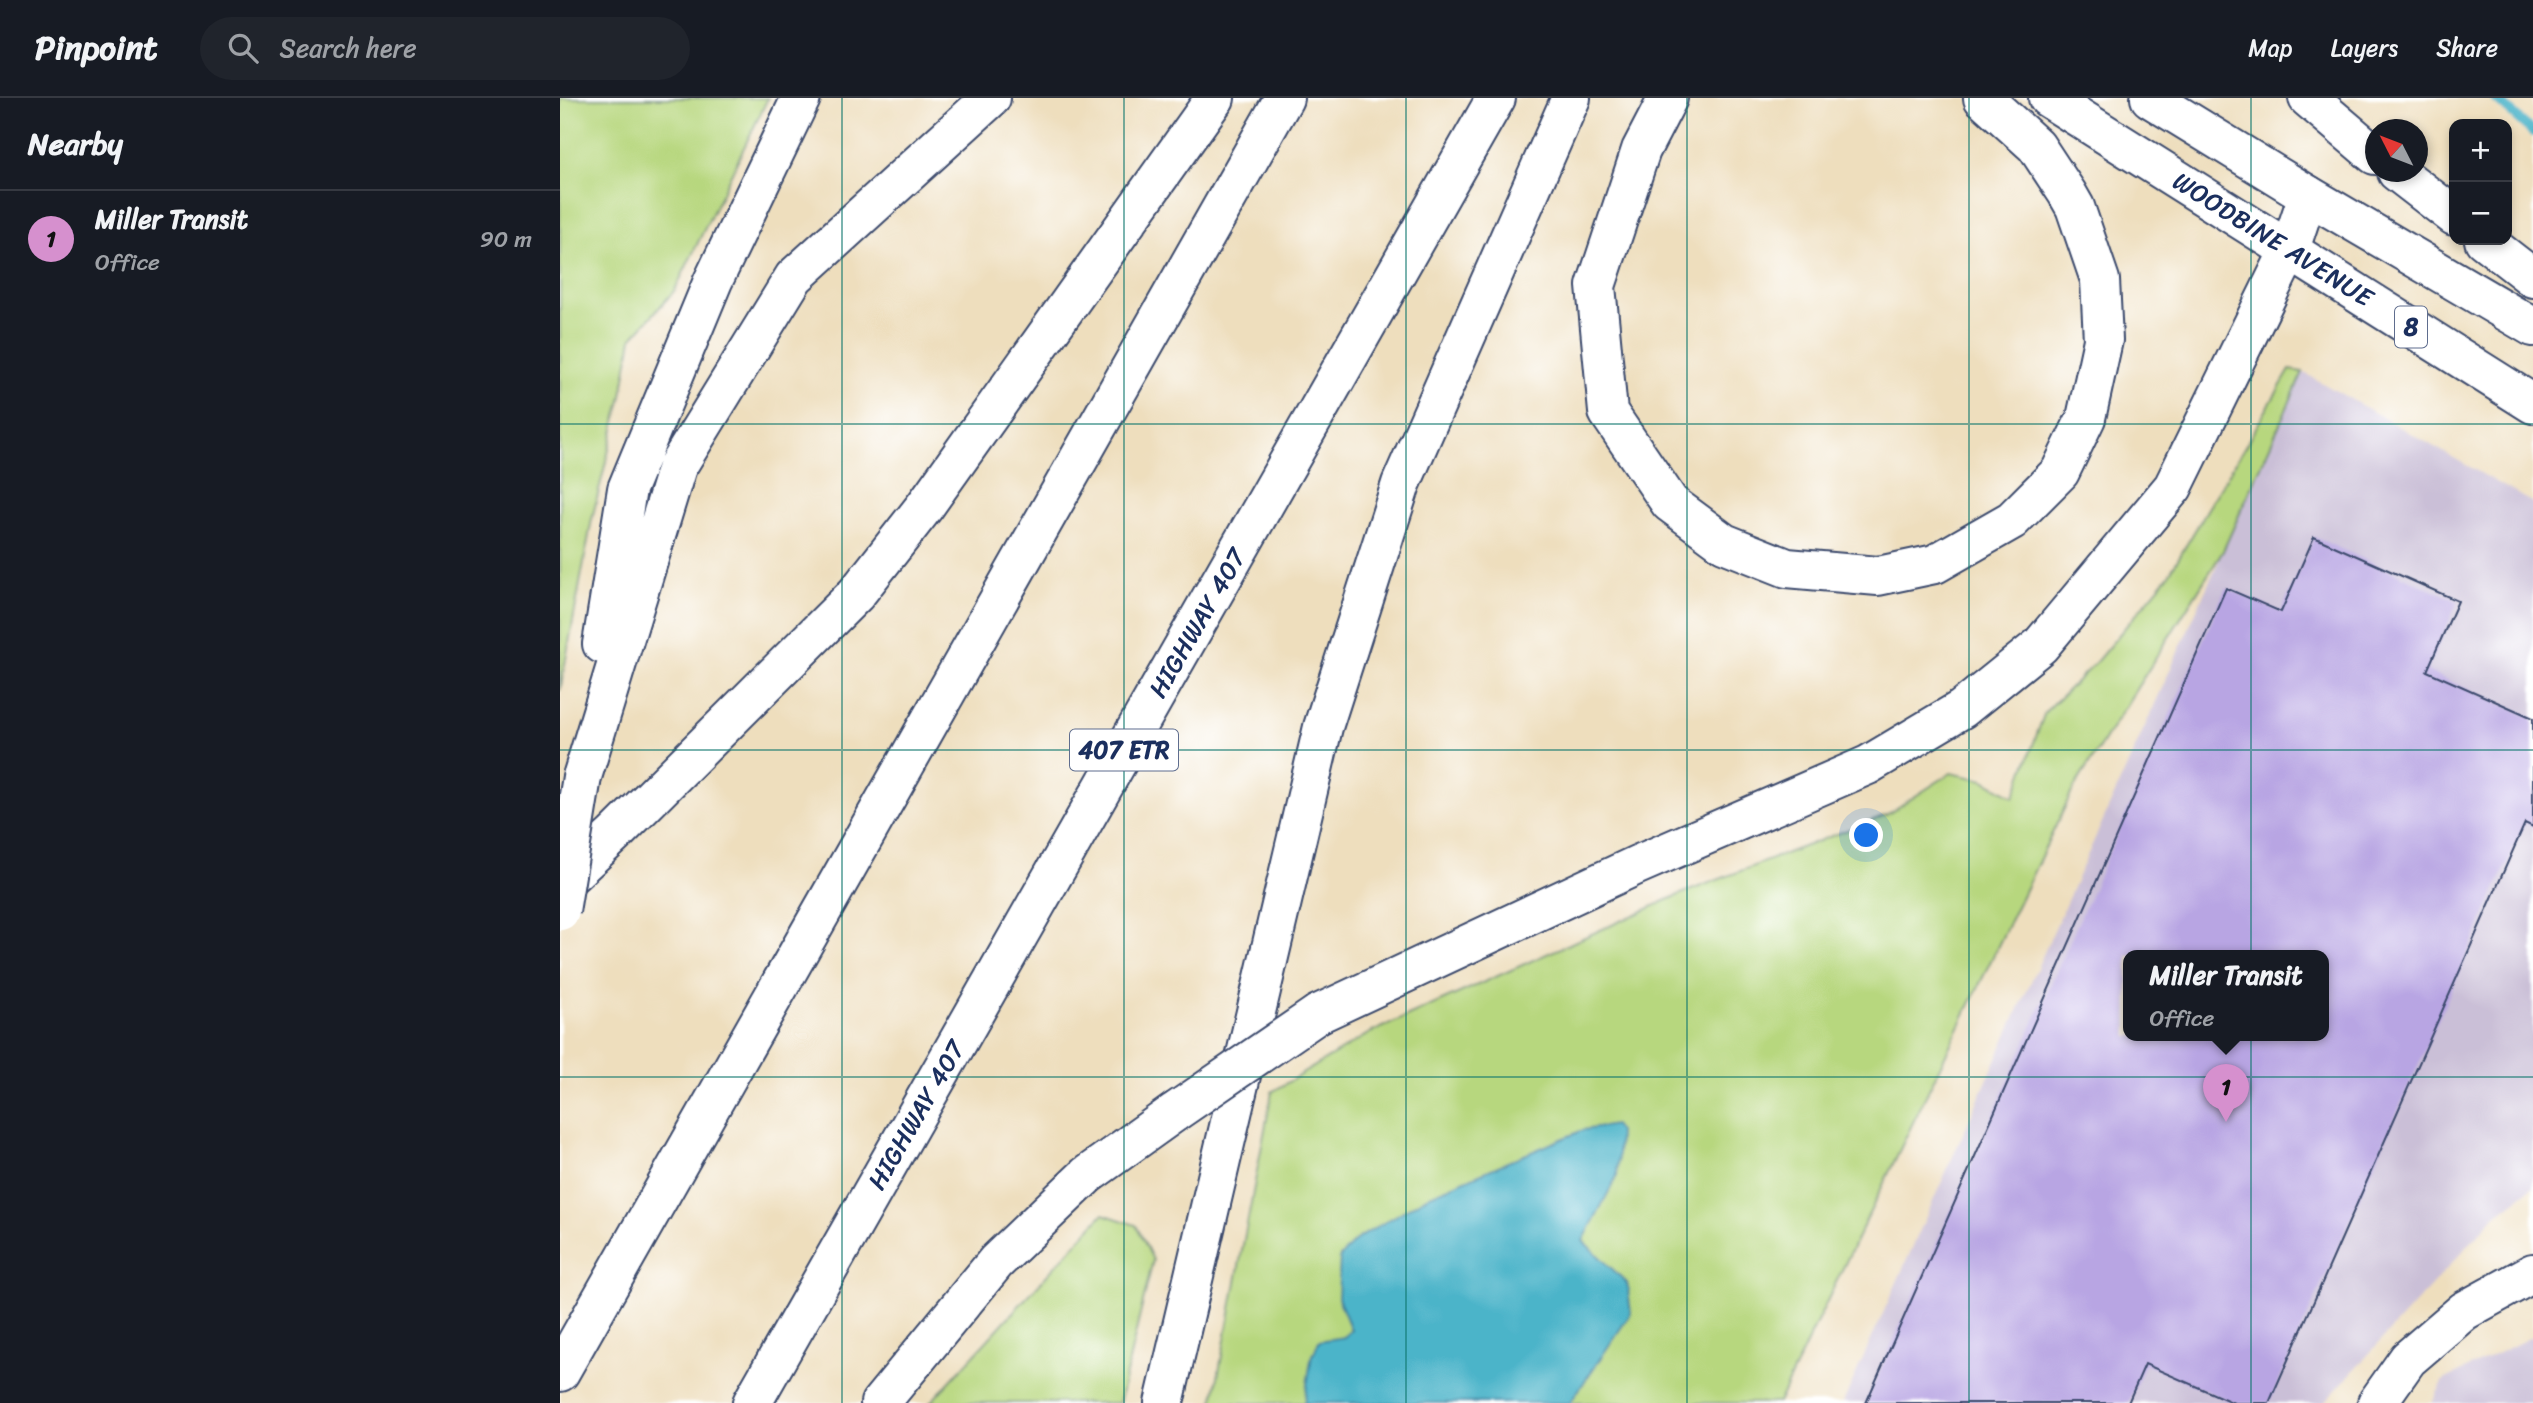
<!DOCTYPE html>
<html lang="en">
<head>
<meta charset="utf-8">
<style>
  :root { --surface:#171b24; --page:#20242c; --text:#f1f3f6; --muted:#9ea1a6; --line:#363941; --accent:#d690ce }
  body { margin:0; font-family:Sriracha,sans-serif; background:var(--page); color:var(--text) }
  .controls { position:absolute; right:21px; top:21px; display:grid; overflow:hidden; border-radius:14px; box-shadow:0 4px 10px #0003 }
  .controls button { width:63px; height:63px; display:grid; place-items:center; padding:0; border:0; border-bottom:2px solid var(--line); background:var(--surface); color:var(--text); font:35px sans-serif }
  .compass { position:absolute; left:1805px; top:21px; width:63px; height:63px; border-radius:50%; background:var(--surface); box-shadow:0 4px 10px #0003; rotate:312deg }
  .you { position:absolute; left:1307px; top:738px; width:24px; height:24px; margin:-18px; border:5px solid #fff; border-radius:50%; background:#1a73e8; box-shadow:0 0 0 10px #1a73e833 }
  .badge { display:grid; place-items:center; width:46px; height:46px; border-radius:50%; background:var(--accent); color:#111; font-size:23px; font-weight:700 }
  .pin { position:absolute; translate:-50% -58px; filter:drop-shadow(0 2px 4px #0008) }
  .pin::after { content:''; position:absolute; top:37px; width:24px; height:21px; background:inherit; clip-path:polygon(0 0,100% 0,50% 100%) }
  .popup { position:absolute; left:1563px; top:852px; width:206px; height:91px; box-sizing:border-box; display:grid; place-content:center; border-radius:14px; background:var(--surface); filter:drop-shadow(0 2px 5px #0005); font-size:23px; white-space:nowrap; color:var(--muted) }
  .popup b { font-size:26px; color:var(--text) }
  .popup::after { content:''; position:absolute; left:50%; top:100%; margin-left:-14px; border:14px solid transparent; border-top-color:var(--surface) }
  .list { margin:0; padding:0; list-style:none }
  h2 { display:flex; justify-content:space-between; align-items:center; height:91px; margin:0; padding:0 28px; font-size:30px }
  h2 small { font-size:23px; font-weight:400; color:var(--muted) }
  .list li { display:grid; grid-template-columns:46px 1fr auto; gap:21px; align-items:center; box-sizing:border-box; height:98px; padding:0 28px; border-top:2px solid var(--line) }
  .list b { display:block; font-size:26px; white-space:nowrap }
  .list p { margin:0; font-size:23px; white-space:nowrap; color:var(--muted) }
  .list em { font-size:23px; font-style:normal; color:var(--muted) }
  .icon { flex:none; width:38px; height:38px; fill:none; stroke:currentColor; stroke-width:2; stroke-linecap:round; stroke-linejoin:round }
  .map { position:relative; flex:none; width:1973px; height:1305px; overflow:hidden }
  header { display:flex; align-items:center; gap:42px; box-sizing:border-box; height:98px; padding:0 35px; background:var(--surface); border-bottom:2px solid var(--line) }
  header strong { font-size:33px }
  nav { display:flex; gap:38px; margin-inline-start:auto; font-size:24px }
  .search { width:490px; height:63px; background:var(--page); display:flex; align-items:center; gap:18px; box-sizing:border-box; padding:0 24px; border-radius:38px; color:var(--muted); font-size:26px }
  main { display:flex }
  aside { flex:1; background:var(--surface) }
  .map>svg:first-child { display:block }
</style>
</head>
<body>
<header>
<strong>Pinpoint</strong>
<div class="search"><svg class="icon" aria-label="search" viewBox="0 0 24 24"><circle cx="10" cy="10" r="6"/><path d="M15 15l6 6"/></svg>Search here</div>
<nav><a>Map</a><a>Layers</a><a>Share</a></nav>
</header>
<main>
<aside>
<h2>Nearby<small></small></h2>
<ul class="list">
<li><span class="badge">1</span><div><b>Miller Transit</b><p>Office</p></div><em>90 m</em></li>
</ul>
</aside>
<div class="map">
<svg width="1973" height="1305" viewBox="0 0 1973 1305">
  <rect width="100%" height="100%" fill="#fff"/>
  <filter id="ink" filterUnits="userSpaceOnUse"><feTurbulence type="fractalNoise" baseFrequency=".0143" numOctaves="2"/><feDisplacementMap in="SourceGraphic" scale="14" xChannelSelector="R" yChannelSelector="G"/><feConvolveMatrix kernelMatrix="1 2 1 2 8 2 1 2 1" color-interpolation-filters="sRGB"/></filter>
  <filter id="wash" filterUnits="userSpaceOnUse"><feTurbulence type="fractalNoise" baseFrequency=".00686" numOctaves="4" result="noise"/><feDisplacementMap in="SourceGraphic" scale="28" xChannelSelector="R" yChannelSelector="G"/><feGaussianBlur stdDeviation="1.57" result="paint"/><feColorMatrix in="noise" values="0 0 0 0 0 0 0 0 0 0 0 0 0 0 0 0 0 1.4 0 .05"/><feComposite in="paint" operator="in"/></filter>
  <g filter="url(#wash)">
    <rect width="100%" height="100%" fill="#eedebd"/>
    <path fill="#cabfd7" fill-rule="evenodd" d="M1743 274 1973 405V1089L1936 1117 1764 1305H1283ZM1568 858H1764V938H1568Z
      M1973 1238V1305H1872L1884 1282Z"/>
    <path fill="#b7d77e" stroke="#69836e" stroke-width="2" d="M0 0H208L115 192 72 240 62 298 32 421 0 593Z
      M1730 272 1743 274 1663 453 1514 690 1218 1305H653L712 994 810 935 1121 796 1326 717 1391 675 1424 682 1454 699 1485 614 1537 563 1608 478Z
      M543 1116 576 1127 593 1162 559 1305H370Z"/>
    <path fill="#4bb4c9" stroke="#337294" stroke-width="2" d="M1054 1027 1059 1034 1057 1078 1023 1143 1067 1185 1071 1215 1010 1305H744L751 1262 759 1243 784 1239 791 1232 778 1200 780 1159 797 1141 870 1097 1023 1032Z"/>
    <g fill="none" stroke-linecap="round" stroke-linejoin="round">
      <path stroke="#4bb4c9" stroke-width="10" d="M1935 0 1973 34"/>
    </g>
    <g id="blocks">
      <path fill="#b8a5e3" fill-rule="evenodd" d="M1754 439 1898 503 1867 573 1973 620V729L1965 725 1709 1305H1674L1585 1266 1568 1305H1306L1666 490 1721 514ZM1568 858H1764V938H1568Z"/>
    </g>
  </g>
  <g filter="url(#ink)">
    <use href="#blocks" fill-opacity="0" stroke="#3b496c" stroke-width="2"/>
    <g fill="none" stroke-linecap="round" stroke-linejoin="round">
      <g stroke="#3b496c" stroke-width="42">
        <path id="minor" d="M1817 1305 1848 1261 1904 1213 1973 1175"/>
      </g>
      <g stroke="#3b496c" stroke-width="42">
        <path id="major" d="M1488 0 1973 306
          M1590 0 1748 97 1973 229"/>
      </g>
      <g stroke="#3b496c" stroke-width="42">
        <path id="highway" d="M1108 0 1081 52 1036 188 1048 314 1110 405 1164 445 1227 470 1318 478 1375 466 1452 422 1500 374 1526 320 1543 242 1540 182 1515 109 1507 95 1476 48 1423 0
          M1748 0 1815 57
          M1837 74 1894 118
          M1924 142 1973 180
          M42 546 67 391 153 183 241 0
          M22 679 117 369 234 179 431 0
          M0 787 54 737 296 496 365 408 655 0
          M758 916 1077 767 1308 667 1402 611 1480 548 1613 389 1730 151 1748 97
          M0 1274 724 0
          M192 1305 936 0
          M320 1305 436 1164 527 1077 615 1014
          M604 1305 763 629 841 386 1011 0"/>
      </g>
      <use href="#minor" stroke="#fff" stroke-width="38"/>
      <use href="#major" stroke="#fff" stroke-width="38"/>
      <use href="#highway" stroke="#fff" stroke-width="38"/>
      <g stroke="#3b496c" stroke-width="42" stroke-linecap="butt">
        <path id="highway-bridge" d="M0 813 22 679
          M615 1014 758 916"/>
      </g>
      <use href="#highway-bridge" stroke="#fff" stroke-width="38"/>
    </g>
  </g>
  <path fill="none" stroke="#0f766e" stroke-width="2" stroke-opacity="0.55" d="M282 0V1305M564 0V1305M846 0V1305M1127 0V1305M1409 0V1305M1691 0V1305M0 326H1973M0 652H1973M0 979H1973"/>
  <g text-anchor="middle" dominant-baseline="central" stroke-width="7" stroke-linejoin="round" paint-order="stroke">
    <g fill="#fff" stroke="#5f6d8e" stroke-width="2">
      <rect x="1835" y="208.5" width="32" height="41" rx="5"/>
      <rect x="510" y="631.5" width="108" height="41" rx="5"/>
    </g>
    <g font-size="24" font-weight="bold" fill="#1b2f5e">
      <text x="1851" y="229">8</text>
      <text x="564" y="652">407 ETR</text>
    </g>
    <g font-size="26" fill="#1b2f5e" stroke="#fff">
      <text transform="translate(1713 141) rotate(32)">WOODBINE AVENUE</text>
      <text transform="translate(637 525) rotate(-60)">HIGHWAY 407</text>
      <text transform="translate(356 1017) rotate(-60)">HIGHWAY 407</text>
    </g>
  </g>
</svg>
<div class="controls">
<button>+</button>
<button>−</button>
</div>
<svg class="compass" viewBox="-18 -18 36 36"><path d="M0-13l5 13h-10z" fill="#e53935"/><path d="M0 13l5-13h-10z" fill="#9ea1a6"/></svg>
<div class="you"></div>
<div class="pin badge" style="left:1666px;top:1024px">1</div>
<div class="popup"><b>Miller Transit</b>Office</div>
</div>
</main>
</body>
</html>
